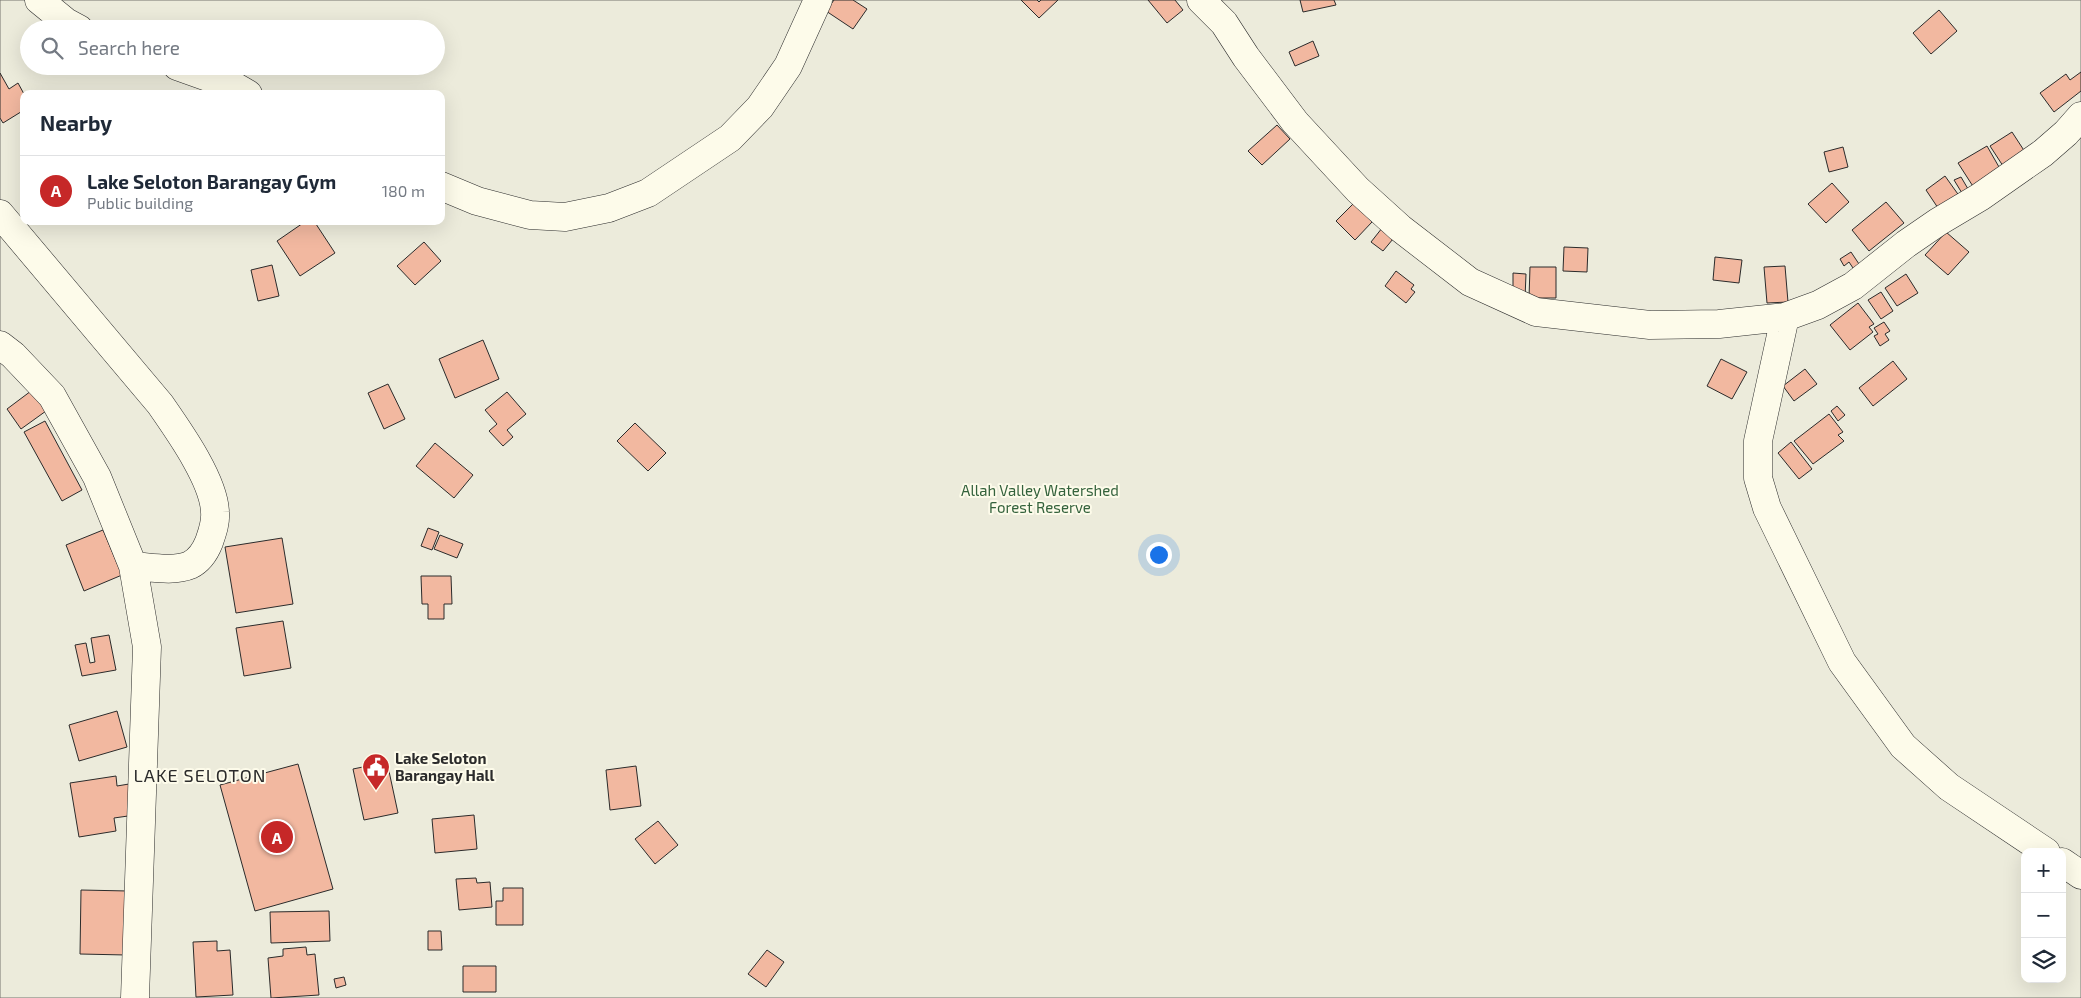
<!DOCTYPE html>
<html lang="en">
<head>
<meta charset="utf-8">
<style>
  :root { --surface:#fff; --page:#f2f2f3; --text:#1f2937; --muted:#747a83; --line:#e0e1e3; --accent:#c62828 }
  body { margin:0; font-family:"Exo 2",sans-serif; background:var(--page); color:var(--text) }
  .controls { position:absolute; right:15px; bottom:15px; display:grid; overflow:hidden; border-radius:10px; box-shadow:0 5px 20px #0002 }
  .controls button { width:45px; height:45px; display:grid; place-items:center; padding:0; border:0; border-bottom:1px solid var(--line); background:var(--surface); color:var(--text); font:25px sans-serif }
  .you { position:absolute; left:1158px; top:554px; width:18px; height:18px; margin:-12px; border:4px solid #fff; border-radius:50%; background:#1a73e8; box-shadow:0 0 0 8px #1a73e833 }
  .badge { display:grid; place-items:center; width:32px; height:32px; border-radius:50%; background:var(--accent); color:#fff; font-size:16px; font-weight:700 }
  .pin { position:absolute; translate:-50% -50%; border:2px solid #fff; box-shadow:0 1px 5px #0006 }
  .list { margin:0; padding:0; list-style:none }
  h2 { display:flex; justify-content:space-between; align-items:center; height:65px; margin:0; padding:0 20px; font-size:21px }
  h2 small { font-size:16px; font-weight:400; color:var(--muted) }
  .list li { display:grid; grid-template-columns:32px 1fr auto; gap:15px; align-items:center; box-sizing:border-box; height:70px; padding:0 20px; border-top:1px solid var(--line) }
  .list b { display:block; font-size:19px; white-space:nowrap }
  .list p { margin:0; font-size:16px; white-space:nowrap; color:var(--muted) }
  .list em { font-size:16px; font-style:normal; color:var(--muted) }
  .icon { flex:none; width:28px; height:28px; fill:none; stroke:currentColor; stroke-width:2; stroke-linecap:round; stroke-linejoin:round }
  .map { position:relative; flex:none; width:2081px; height:998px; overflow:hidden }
  .search { position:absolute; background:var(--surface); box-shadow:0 5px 20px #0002; left:20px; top:20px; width:425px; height:55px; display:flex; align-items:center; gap:12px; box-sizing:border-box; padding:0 18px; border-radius:28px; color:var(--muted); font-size:19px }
  .panel { position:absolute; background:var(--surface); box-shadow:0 5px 20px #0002; left:20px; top:90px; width:425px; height:135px; border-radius:10px }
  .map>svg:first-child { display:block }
</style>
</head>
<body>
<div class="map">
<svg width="2081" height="998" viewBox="0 0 2081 998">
  <rect width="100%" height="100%" fill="#fdfbea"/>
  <path fill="#ecebdb" stroke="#74746e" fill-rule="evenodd" d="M0 0H2081V998H0ZM29 29H436V66H29ZM24 94H441V221H24ZM2025 852H2062V979H2025Z"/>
  <path fill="#f2b8a0" stroke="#2b2b2b" d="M834 0H853L867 9 853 29 826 11Z
    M1021 0H1037L1039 2 1041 0H1058L1039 18Z
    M1148 0H1175L1183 10 1167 23Z
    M1300 0H1334L1336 5 1303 12Z
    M1939 10 1957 31 1931 54 1913 33Z
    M1313 41 1319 56 1295 66 1289 52Z
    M2081 72V91L2054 112 2040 93 2066 74 2070 80Z
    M0 73 9 89 18 83 24 94V110L3 123 0 118Z
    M1277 125 1290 139 1262 165 1248 151Z
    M2012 132 2027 155 2005 169 1990 146Z
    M1987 146 2003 174 1976 191 1958 163Z
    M1843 147 1848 167 1829 172 1824 152Z
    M1945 176 1960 197 1940 211 1926 190Z
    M1961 177 1971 194 1965 198 1954 180Z
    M1832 183 1849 202 1826 223 1808 204Z
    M1886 202 1904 223 1869 251 1852 230Z
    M1354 203 1372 222 1355 240 1336 221Z
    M306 221H314L335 253 300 276 277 241Z
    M1386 223 1398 233 1383 251 1371 242Z
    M1946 232 1969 252 1948 275 1925 255Z
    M424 242 441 261 415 285 397 266Z
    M1564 247 1588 248 1587 272 1563 271Z
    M1851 252 1861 267 1855 271 1849 262 1844 266 1840 259Z
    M1715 257 1742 260 1739 283 1713 280Z
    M272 265 279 296 258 301 251 270Z
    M1785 266 1788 302 1767 303 1764 267Z
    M1530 267H1556V298H1529Z
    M1396 271 1414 285 1411 289 1415 292 1406 303 1385 286Z
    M1513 273 1526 274 1525 298 1513 297Z
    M1906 274 1918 293 1897 306 1885 288Z
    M1881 292 1893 311 1881 319 1868 300Z
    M1858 303 1874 324 1869 327 1873 332 1850 350 1830 325Z
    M1884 322 1890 331 1885 334 1889 340 1880 346 1874 336 1878 334 1874 328Z
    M483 340 499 379 455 398 439 359Z
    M1721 359 1747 372 1732 399 1707 386Z
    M1893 361 1907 379 1873 406 1859 388Z
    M1805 369 1817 384 1794 401 1783 386Z
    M388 384 405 419 384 429 368 393Z
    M31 391 46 411 21 429 7 409Z
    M507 392 526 414 507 430 513 437 503 446 489 431 497 424 485 410Z
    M1837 406 1845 415 1838 421 1831 411Z
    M1829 414 1843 432 1838 435 1844 441 1813 464 1794 441Z
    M45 421 82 490 62 501 24 432Z
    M635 423 666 453 648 471 617 441Z
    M1791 442 1812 469 1799 479 1778 453Z
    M435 443 473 475 454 498 416 466Z
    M428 528 439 532 432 550 421 546Z
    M103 530 122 575 84 591 66 545Z
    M440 535 463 544 457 558 434 549Z
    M282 538 293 604 236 613 225 547Z
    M421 576H451L452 604H444V619H428V604H422Z
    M283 621 291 668 244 676 236 628Z
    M109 635 116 670 82 676 75 645 86 643 90 663 95 662 91 638Z
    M117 711 127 747 79 761 69 725Z
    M387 762 398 813 364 820 353 769Z
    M298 764 333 889 255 911 220 785Z
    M636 766 641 806 610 810 606 770Z
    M116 776 117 786 129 784 135 815 114 818 116 831 79 837 70 783Z
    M474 815 477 849 435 853 432 819Z
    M658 821 678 845 655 864 635 839Z
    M476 878 477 883 490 882 492 907 459 910 456 879Z
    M503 888H523V925H496V901H503Z
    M81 890 128 891 126 955 80 954Z
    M329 911 330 941 271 943 270 912Z
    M428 931H441L442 950H428Z
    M217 941V951L230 950 233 995 196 997 193 942Z
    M306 947 307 955 315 954 319 995 271 998 268 958 283 956V949Z
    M767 950 784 962 766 987 748 974Z
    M463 966H496V992H463Z
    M344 977 346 985 336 988 334 979Z"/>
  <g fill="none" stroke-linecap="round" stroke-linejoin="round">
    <g stroke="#2b2b2b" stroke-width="29">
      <path id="minor" d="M39 0 66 22 79 29
        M1201 0 1224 23 1246 57 1295 122 1358 190 1400 228 1470 282 1536 312 1650 325 1719 324 1785 317 1818 305 1853 286 1906 244 1938 222 1980 197 2043 153 2066 133 2081 116
        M177 66 236 87 248 94
        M441 186 477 201 530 215 565 217 609 208 648 193 730 138 760 107 788 66 818 0
        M0 214 160 404C178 430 214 480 215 512 216 523 212 533 209 542 205 552 200 560 190 565 174 572 150 567 133 566
        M1785 317 1758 441V478L1767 508 1842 662 1903 746 1949 787 2046 852
        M0 345 13 355 52 396 97 477 133 566 147 647 135 998
        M2062 862 2081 875"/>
    </g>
    <use href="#minor" stroke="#fdfbea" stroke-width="28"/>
  </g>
  <defs>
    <g id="civic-pin" transform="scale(1.4375)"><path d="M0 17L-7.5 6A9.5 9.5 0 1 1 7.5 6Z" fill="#c62828" stroke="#fdfbea"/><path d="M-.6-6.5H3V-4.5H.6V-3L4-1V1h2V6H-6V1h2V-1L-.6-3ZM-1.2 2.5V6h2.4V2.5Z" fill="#fff"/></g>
  </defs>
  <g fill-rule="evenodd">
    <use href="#civic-pin" x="376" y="767"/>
  </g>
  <g text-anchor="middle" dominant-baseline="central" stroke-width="4" stroke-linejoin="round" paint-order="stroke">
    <g font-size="15" fill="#34623c" stroke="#fdfbea">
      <text x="1040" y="490">Allah Valley Watershed<tspan x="1040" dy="17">Forest Reserve</tspan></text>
    </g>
    <g font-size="15" font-weight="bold" fill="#2b2b2b" stroke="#fdfbea" text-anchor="start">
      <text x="395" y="758">Lake Seloton<tspan x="395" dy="17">Barangay Hall</tspan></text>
    </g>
    <g font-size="18" letter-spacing="1" fill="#2b2b2b" stroke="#fdfbea">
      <text x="200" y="775">LAKE SELOTON</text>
    </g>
  </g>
</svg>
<div class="controls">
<button>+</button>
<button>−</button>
<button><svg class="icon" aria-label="layers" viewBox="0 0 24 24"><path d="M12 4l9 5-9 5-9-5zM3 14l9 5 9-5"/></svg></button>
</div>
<div class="you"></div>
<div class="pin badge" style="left:277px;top:837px">A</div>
<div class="search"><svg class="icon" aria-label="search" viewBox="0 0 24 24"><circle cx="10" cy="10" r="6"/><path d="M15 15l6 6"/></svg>Search here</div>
<section class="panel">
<h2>Nearby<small></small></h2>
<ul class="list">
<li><span class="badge">A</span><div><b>Lake Seloton Barangay Gym</b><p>Public building</p></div><em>180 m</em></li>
</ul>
</section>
</div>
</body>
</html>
